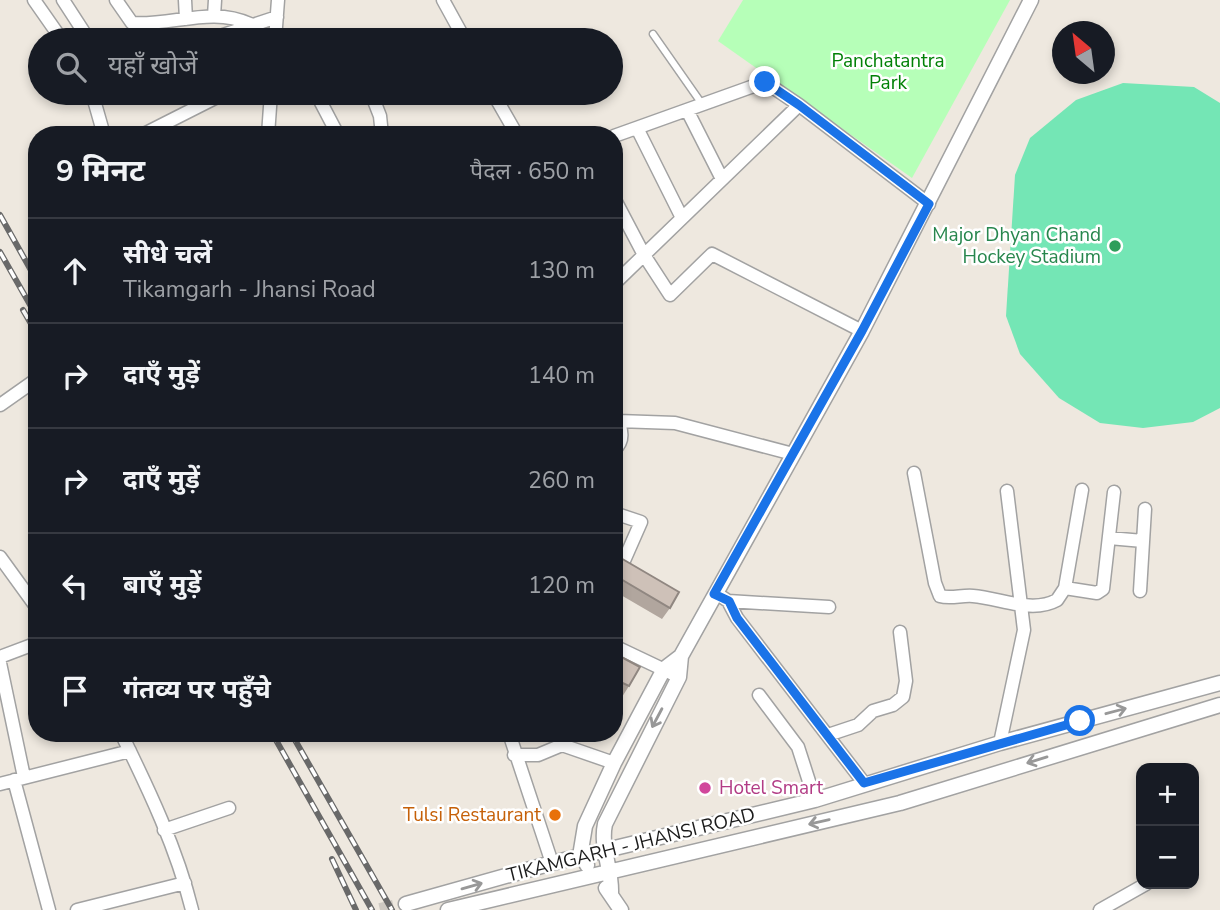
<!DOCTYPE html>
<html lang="hi">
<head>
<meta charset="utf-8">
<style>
  :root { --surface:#171b24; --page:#242831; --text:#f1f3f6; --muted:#9ea1a6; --line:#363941 }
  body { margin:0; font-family:"Nunito Sans","Noto Sans Devanagari",sans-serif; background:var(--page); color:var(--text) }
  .controls { position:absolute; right:21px; bottom:21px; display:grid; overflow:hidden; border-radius:14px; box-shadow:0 4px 10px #0003 }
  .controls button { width:63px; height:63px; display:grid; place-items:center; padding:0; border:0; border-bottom:2px solid var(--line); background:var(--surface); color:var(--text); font:35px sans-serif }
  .compass { position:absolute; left:1052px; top:21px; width:63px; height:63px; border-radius:50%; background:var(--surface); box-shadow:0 4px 10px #0003; rotate:331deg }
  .stop { position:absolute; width:21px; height:21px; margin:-16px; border:5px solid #1a73e8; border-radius:50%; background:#fff }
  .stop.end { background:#1a73e8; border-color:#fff; box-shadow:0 2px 7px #0008 }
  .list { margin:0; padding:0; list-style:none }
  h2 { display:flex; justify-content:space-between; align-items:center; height:91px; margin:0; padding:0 28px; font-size:30px }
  h2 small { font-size:23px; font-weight:400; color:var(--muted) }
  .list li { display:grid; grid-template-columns:46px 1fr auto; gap:21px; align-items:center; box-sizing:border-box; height:105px; padding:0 28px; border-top:2px solid var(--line) }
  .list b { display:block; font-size:26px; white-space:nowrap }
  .list p { margin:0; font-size:23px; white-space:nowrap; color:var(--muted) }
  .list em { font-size:23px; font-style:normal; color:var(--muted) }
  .icon { flex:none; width:38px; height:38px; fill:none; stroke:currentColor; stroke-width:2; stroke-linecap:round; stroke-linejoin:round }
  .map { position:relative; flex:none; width:1220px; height:910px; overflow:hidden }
  .search { position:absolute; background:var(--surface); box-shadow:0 4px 10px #0003; left:28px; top:28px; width:595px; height:77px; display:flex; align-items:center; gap:18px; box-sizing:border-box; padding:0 24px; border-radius:38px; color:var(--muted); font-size:26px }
  .panel { position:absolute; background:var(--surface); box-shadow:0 4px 10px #0003; left:28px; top:126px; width:595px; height:616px; border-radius:28px }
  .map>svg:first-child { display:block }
</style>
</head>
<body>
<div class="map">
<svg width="1220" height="910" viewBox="0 0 1220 910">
  <rect width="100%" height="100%" fill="#eee8df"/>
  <path fill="#b6ffb8" d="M743 0H1010L912 178 718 41Z"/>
  <path fill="#74e6b5" d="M1123 83 1194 87 1220 103V408L1193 422 1143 428 1100 423 1059 398 1020 354 1006 316 1015 175 1030 138 1076 100Z"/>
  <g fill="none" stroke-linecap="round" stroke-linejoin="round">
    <path stroke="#cec9c2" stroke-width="14" stroke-dasharray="14 7" stroke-linecap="butt" d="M380 910 406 904"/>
    <g stroke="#a2a2a2" stroke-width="9">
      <path id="service" d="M653 34 702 104"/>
    </g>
    <g stroke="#a2a2a2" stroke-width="15">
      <path id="minor" d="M34 0 62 40
        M63 0 89 40
        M116 0 132 23C172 26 212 6 250 24
        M185 0 186 19
        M443 0 465 40
        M214 16 215 0
        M208 40 277 17
        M275 40 278 0
        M92 93 104 135
        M316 93 338 135
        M371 93 380 116 382 135
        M493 93 517 135
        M687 110 722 179
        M637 128 682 218
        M142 135 225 93
        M268 135 271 93
        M614 136 765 82 799 105
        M614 198 644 255 670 295 712 254 862 331
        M614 284 799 105 929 204
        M0 405 37 379
        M614 413C621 425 626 440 614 450
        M618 421 675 423 793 454
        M914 473 935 583 940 596C950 599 962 595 973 596 1000 598 1032 614 1057 600L1065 588 1082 490
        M614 513 641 522 619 572
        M1109 538 1143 541
        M0 557 37 608
        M1065 588 1097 593 1103 589 1114 492
        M1140 591 1145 509
        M722 597 728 601 829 607
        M728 601 737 618 864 783
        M614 646 673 674
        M0 657 37 643
        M0 663 24 777
        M759 695 798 747 815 800
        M121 733C149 790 177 849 192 910
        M509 733 552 863
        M828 735 858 725 873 711 893 705 903 697 906 681 900 632
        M1000 743 1024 630 1007 491
        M514 755H538L562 745 614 763
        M14 780 49 910
        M0 784 130 751
        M164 830 229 808
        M77 910 185 883
        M1100 910 1146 884"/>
    </g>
    <g stroke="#a2a2a2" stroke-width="17">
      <path id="tertiary" d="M587 865 581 850 585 826 614 763 664 669 681 656
        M606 888 621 910
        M611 893C612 869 600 847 605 824L679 677 681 656 862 331 1031 0
        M406 904 552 863 815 800 1000 743 1220 683
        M448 910 900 803 1220 705"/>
    </g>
    <use href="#service" stroke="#fff" stroke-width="6"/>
    <use href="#minor" stroke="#fff" stroke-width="12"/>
    <use href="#tertiary" stroke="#fff" stroke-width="14"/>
    <g stroke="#696969" stroke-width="6">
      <path id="rail" d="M0 215 37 281
        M0 252 37 317
        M23 310 37 334
        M272 733 372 910
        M291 733 392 910
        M332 859 356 910"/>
    </g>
    <use href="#rail" stroke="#fff" stroke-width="3.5" stroke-dasharray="10" stroke-linecap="butt"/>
  </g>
  <path fill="#b1a69e" d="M619 557 670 608 662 619 614 591V563Z
    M614 653 629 686 622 697 614 693Z"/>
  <path fill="#cec1b8" stroke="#908781" stroke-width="2" d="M619 557 679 592 670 608 614 575V564Z
    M614 653 640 667 629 686 614 679Z"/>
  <defs><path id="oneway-shaft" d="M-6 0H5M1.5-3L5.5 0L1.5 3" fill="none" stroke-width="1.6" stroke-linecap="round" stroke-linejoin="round" transform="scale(1.75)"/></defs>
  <g stroke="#989898">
    <use href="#oneway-shaft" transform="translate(1116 711) rotate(-15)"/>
    <use href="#oneway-shaft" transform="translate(657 718) rotate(118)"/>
    <use href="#oneway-shaft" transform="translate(1037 760) rotate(163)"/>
    <use href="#oneway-shaft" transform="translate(819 822) rotate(167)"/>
    <use href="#oneway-shaft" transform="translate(472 886) rotate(-16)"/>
  </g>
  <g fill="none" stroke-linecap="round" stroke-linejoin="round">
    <path stroke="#1a73e8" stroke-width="9" d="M765 82 799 105 929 204 862 331 714 594 729 601 737 618 864 783 1080 721"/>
  </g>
  <circle fill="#2e9e5b" stroke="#fff" stroke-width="2.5" cx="1115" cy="246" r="7"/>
  <circle fill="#d1479c" stroke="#fff" stroke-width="2.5" cx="705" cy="788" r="7"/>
  <circle fill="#e8710a" stroke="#fff" stroke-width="2.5" cx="555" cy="815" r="7"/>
  <g text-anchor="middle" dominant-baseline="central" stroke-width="5" stroke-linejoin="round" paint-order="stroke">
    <g font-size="19" fill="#018106" stroke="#fff">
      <text x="888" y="61">Panchatantra<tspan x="888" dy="22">Park</tspan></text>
    </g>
    <g font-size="19" fill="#27864d" stroke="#fff" text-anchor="end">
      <text x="1101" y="235">Major Dhyan Chand<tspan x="1101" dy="22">Hockey Stadium</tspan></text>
    </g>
    <g font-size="19" fill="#b23c85" stroke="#fff" text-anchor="start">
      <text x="719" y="788">Hotel Smart</text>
    </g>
    <g font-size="19" fill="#c56008" stroke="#fff" text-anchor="end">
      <text x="541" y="815">Tulsi Restaurant</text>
    </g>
    <g font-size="19" fill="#1b1b1b" stroke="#fff">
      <text transform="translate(631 845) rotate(-14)">TIKAMGARH - JHANSI ROAD</text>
    </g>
  </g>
</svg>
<div class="controls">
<button>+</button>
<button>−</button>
</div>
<svg class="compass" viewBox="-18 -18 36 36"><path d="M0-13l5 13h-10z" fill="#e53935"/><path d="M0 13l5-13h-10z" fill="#9ea1a6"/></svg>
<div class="stop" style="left:1080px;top:721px"></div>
<div class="stop end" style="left:765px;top:82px"></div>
<div class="search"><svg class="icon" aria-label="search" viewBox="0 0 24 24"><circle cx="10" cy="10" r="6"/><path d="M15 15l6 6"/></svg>यहाँ खोजें</div>
<section class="panel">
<h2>9 मिनट<small>पैदल · 650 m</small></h2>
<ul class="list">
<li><svg class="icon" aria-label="ahead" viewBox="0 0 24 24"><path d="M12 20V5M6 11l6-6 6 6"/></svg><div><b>सीधे चलें</b><p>Tikamgarh - Jhansi Road</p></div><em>130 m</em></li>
<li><svg class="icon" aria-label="right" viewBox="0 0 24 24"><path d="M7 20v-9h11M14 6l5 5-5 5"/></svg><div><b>दाएँ मुड़ें</b></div><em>140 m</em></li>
<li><svg class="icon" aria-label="right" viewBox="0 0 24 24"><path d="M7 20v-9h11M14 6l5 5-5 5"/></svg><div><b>दाएँ मुड़ें</b></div><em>260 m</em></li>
<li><svg class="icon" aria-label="left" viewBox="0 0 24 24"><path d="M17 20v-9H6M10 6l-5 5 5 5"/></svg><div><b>बाएँ मुड़ें</b></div><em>120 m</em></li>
<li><svg class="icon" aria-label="arrive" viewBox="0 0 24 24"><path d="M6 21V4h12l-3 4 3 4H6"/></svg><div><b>गंतव्य पर पहुँचे</b></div></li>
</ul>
</section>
</div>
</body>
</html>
